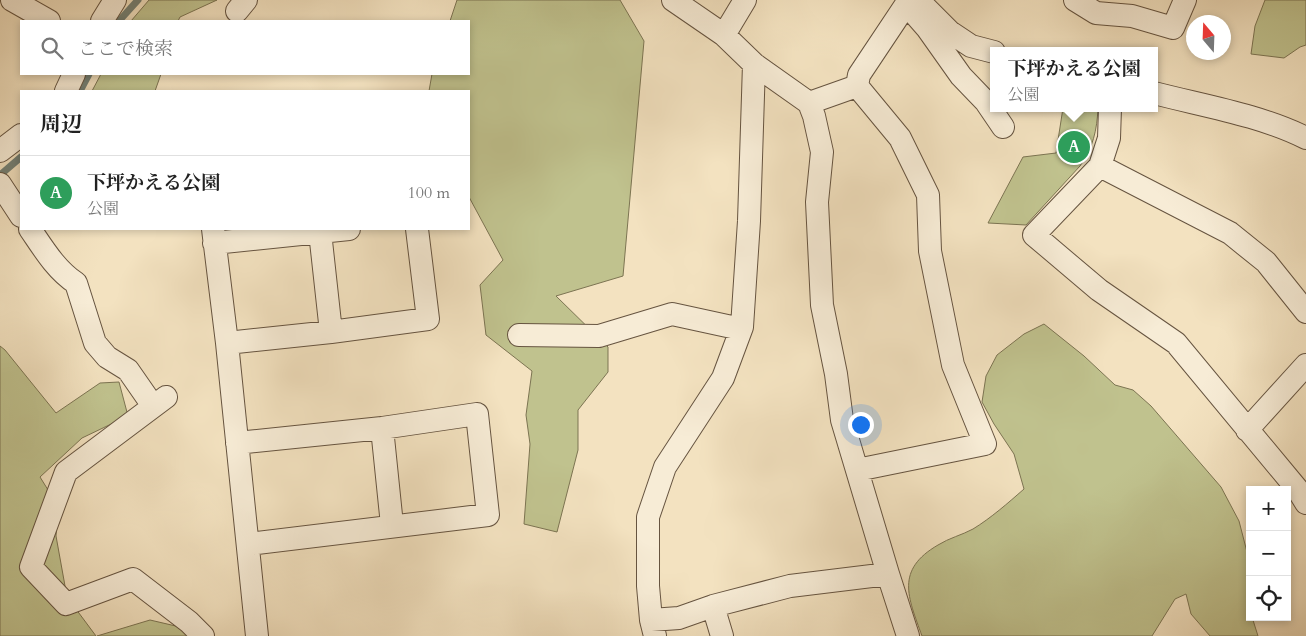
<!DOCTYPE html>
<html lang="ja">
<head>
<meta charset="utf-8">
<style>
  :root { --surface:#fff; --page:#f6f6f6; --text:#222; --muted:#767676; --line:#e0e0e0; --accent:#2563eb }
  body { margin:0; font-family:Cardo,"Noto Serif JP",serif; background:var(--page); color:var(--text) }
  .controls { position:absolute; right:15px; bottom:15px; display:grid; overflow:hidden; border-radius:0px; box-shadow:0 2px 8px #0003 }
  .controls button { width:45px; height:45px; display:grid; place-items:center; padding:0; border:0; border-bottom:1px solid var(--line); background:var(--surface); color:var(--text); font:25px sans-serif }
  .compass { position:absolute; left:1186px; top:15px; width:45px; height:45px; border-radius:50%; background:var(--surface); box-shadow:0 2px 8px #0003; rotate:341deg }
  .you { position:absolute; left:860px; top:424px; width:18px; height:18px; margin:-12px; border:4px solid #fff; border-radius:50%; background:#1a73e8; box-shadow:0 0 0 8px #1a73e833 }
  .badge { display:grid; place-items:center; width:32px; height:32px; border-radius:50%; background:var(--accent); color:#fff; font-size:16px; font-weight:700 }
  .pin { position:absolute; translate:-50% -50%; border:2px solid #fff; box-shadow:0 1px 5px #0006 }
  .popup { position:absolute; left:990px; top:47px; width:168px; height:65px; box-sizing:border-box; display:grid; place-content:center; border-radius:0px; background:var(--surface); filter:drop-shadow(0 1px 4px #0005); font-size:16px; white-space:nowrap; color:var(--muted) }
  .popup b { font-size:19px; color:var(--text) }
  .popup::after { content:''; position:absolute; left:50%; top:100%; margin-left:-10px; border:10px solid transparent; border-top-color:var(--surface) }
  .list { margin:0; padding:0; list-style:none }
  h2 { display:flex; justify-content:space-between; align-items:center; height:65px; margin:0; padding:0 20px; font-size:21px }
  h2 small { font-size:16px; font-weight:400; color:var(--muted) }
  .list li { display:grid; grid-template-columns:32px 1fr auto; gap:15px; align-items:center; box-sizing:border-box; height:75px; padding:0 20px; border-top:1px solid var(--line) }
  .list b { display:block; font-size:19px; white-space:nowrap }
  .list p { margin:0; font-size:16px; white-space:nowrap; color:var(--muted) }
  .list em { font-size:16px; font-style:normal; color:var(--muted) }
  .icon { flex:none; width:28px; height:28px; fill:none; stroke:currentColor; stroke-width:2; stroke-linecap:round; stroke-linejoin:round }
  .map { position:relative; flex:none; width:1306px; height:636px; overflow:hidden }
  .search { position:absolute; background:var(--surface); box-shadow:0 2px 8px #0003; left:20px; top:20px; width:450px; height:55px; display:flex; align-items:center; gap:12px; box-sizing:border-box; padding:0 18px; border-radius:0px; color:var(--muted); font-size:19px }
  .panel { position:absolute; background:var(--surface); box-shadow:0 2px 8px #0003; left:20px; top:90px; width:450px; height:140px; border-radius:0px }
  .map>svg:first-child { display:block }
</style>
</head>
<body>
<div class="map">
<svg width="1306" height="636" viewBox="0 0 1306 636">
  <rect width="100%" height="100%" fill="#f3e2c0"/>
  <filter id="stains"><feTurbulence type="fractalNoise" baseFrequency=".004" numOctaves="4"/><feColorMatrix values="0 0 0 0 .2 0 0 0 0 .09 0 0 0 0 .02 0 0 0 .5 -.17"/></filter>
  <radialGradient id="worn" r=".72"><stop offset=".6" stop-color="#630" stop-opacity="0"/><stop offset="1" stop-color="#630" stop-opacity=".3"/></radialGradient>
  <path fill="#c0c28e" stroke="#7c7452" d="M149 0H217L180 17 178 21H131Z
    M457 0H620L644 41 623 276 556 296 608 347V372L578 410V450L557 532 524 524 530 444 526 415 532 371 486 335 480 285 503 260 469 197V91H429L432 74H469V21H450Z
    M1265 0H1306V45L1300 47 1284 58 1251 54 1255 26Z
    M101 74H161L155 91H92Z
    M1063 108H1098C1097 130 1093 148 1080 166L1026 225 988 223 1023 157 1056 153Z
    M1044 324 1084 356 1115 385 1133 390 1151 406 1221 487 1239 521 1247 552 1250 578V617H1252L1258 636H1210L1191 614 1186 594 1175 599 1152 636H922C908 597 895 570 938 545 949 538 962 535 973 529 991 518 1008 503 1024 489L1014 454 994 424 982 402 986 376 997 355 1024 334Z
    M0 346 5 350 56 413 100 383 119 382 128 416 82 438 40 477 58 506 56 536 67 597 96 636H0Z
    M150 620 180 627 188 636H97Z"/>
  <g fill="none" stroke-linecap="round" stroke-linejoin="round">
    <path stroke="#738075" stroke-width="7" d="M119 21 138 0
      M80 91 89 74
      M0 175 21 157"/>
    <g stroke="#665440" stroke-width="24">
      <path id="minor" d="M12 0 49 21
        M1075 0 1096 13 1132 16 1173 28 1185 0
        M906 4 927 28 961 76 986 102 1003 127
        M925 7 950 32 971 46 994 52
        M237 11 246 0
        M102 21 115 0
        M724 35 745 0
        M857 86 859 75 909 0
        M66 91 74 74
        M1154 93C1204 106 1260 115 1306 138
        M809 103 857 86 900 138 928 195 930 251 953 365 985 444 857 470
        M1110 108 1109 138 1100 166 1034 235 1099 290 1176 343 1298 490 1306 503
        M0 151 21 135
        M1100 166 1230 233 1266 262 1306 312
        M0 184 21 216
        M30 229C43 248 56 270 76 283L95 343 107 357 128 370 153 406
        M213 229 227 343 257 636
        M320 232 331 332
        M214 243 349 229
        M519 335 599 336 672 314 741 329
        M227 343 331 332 428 319 417 229
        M166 397 66 472 31 567 66 604 133 579 189 622 203 636
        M382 428 392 525
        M1247 430 1306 365
        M237 443 382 428 477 414 488 515 249 544
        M888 574 908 636
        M713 606 722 636
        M651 620 679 618 713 606 790 586 888 574 842 420 836 374 822 305 817 202 822 152 814 116 809 103 754 64 724 35 673 0
        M655 636 651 620 648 586V517L665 467 723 378 742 327 749 221 754 64"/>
    </g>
    <use href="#minor" stroke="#f7ecd6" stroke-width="22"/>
  </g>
  <rect width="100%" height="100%" filter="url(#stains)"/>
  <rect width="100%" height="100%" fill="url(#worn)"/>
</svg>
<div class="controls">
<button>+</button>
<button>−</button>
<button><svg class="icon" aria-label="locate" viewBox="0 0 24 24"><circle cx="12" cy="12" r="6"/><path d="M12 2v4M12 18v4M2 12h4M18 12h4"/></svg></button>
</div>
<svg class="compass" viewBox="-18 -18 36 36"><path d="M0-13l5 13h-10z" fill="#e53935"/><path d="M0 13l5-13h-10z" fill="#767676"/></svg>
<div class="you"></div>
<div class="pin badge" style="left:1074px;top:147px;background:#2e9e5b">A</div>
<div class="popup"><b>下坪かえる公園</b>公園</div>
<div class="search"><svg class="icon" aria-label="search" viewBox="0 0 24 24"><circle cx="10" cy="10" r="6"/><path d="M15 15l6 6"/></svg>ここで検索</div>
<section class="panel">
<h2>周辺<small></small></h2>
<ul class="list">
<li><span class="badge" style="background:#2e9e5b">A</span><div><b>下坪かえる公園</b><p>公園</p></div><em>100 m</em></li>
</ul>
</section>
</div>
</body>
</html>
